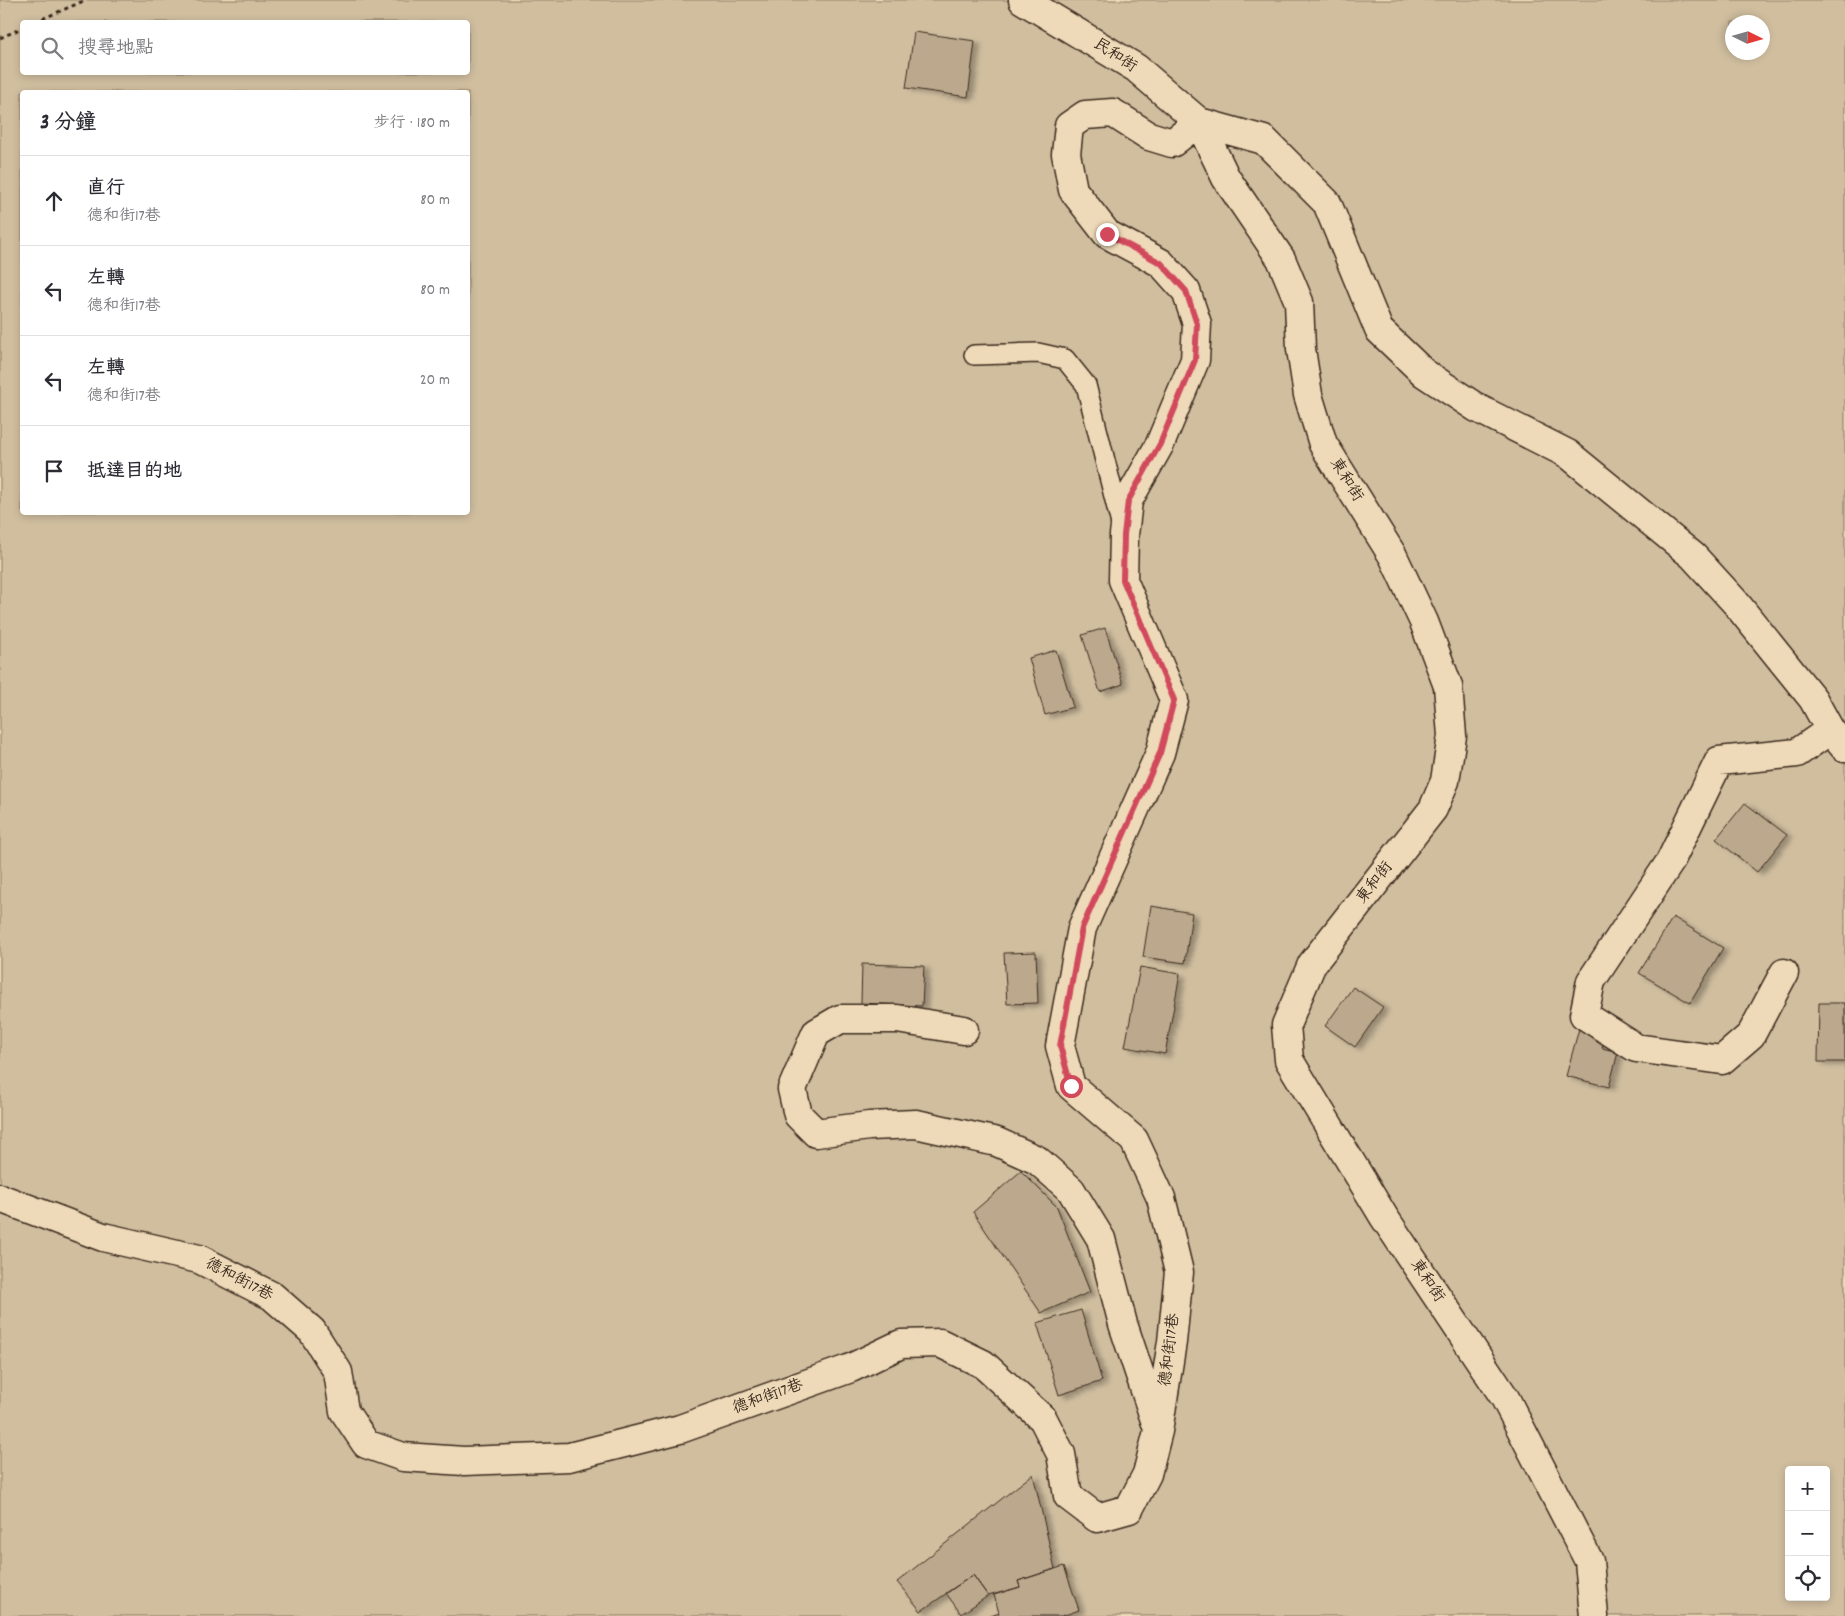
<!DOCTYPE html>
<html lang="zh-TW">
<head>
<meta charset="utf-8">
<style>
  :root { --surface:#fff; --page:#f2f2f3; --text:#2b2b33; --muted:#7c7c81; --line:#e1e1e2 }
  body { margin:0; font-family:Dekko,"LXGW WenKai TC",sans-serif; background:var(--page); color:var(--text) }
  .controls { position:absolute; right:15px; bottom:15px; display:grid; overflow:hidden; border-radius:5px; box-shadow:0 2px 8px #0003 }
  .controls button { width:45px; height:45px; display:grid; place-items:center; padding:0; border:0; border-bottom:1px solid var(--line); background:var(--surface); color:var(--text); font:25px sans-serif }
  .compass { position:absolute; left:1725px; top:15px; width:45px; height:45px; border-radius:50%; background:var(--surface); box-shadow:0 2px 8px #0003; rotate:95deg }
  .stop { position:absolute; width:15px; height:15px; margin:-11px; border:4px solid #d1495b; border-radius:50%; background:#fff }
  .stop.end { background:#d1495b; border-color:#fff; box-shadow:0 1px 5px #0008 }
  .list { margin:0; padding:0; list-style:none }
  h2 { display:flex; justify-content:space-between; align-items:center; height:65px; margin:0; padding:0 20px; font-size:21px }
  h2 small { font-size:16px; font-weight:400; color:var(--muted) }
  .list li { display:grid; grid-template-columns:32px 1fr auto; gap:15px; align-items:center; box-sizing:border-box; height:90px; padding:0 20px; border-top:1px solid var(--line) }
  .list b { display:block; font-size:19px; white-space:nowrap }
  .list p { margin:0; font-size:16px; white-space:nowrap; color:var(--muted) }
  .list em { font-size:16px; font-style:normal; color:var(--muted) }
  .icon { flex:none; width:28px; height:28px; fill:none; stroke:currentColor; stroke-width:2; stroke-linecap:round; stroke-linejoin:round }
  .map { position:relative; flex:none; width:1845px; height:1616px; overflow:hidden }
  .search { position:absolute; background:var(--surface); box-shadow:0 2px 8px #0003; left:20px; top:20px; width:450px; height:55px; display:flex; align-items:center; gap:12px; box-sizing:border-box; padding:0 18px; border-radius:5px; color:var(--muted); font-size:19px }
  .panel { position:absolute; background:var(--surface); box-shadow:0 2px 8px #0003; left:20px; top:90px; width:450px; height:425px; border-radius:5px }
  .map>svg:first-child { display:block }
</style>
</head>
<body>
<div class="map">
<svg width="1845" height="1616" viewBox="0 0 1845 1616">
  <defs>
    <filter id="shadow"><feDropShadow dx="5.5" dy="3" stdDeviation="2.5" flood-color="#0004"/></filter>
  </defs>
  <rect width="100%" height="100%" fill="#eedab8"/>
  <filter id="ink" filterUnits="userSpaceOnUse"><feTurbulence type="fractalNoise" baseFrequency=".02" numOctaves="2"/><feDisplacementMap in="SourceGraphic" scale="10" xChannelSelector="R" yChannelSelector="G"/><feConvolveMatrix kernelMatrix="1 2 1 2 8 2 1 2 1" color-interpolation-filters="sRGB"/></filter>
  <g filter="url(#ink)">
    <path fill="#d0be9f" stroke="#86745e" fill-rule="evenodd" d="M0 0H1845V1616H0ZM22 22H468V72H22ZM1732 22H1762V52H1732ZM22 92H468V512H22ZM1789 1470H1826V1597H1789Z"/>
    <path fill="#bca98d" stroke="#3b2a1e" filter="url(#shadow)" d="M914 32 975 41 968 97 906 88Z
      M1105 628 1123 684 1100 692 1082 635Z
      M1056 650 1073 707 1045 715 1029 658Z
      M1745 803 1787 835 1757 872 1716 839Z
      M1151 906 1192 913 1185 963 1143 957Z
      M1673 917 1723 948 1690 1003 1639 973Z
      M1036 952 1038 1003 1007 1004 1004 953Z
      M862 964 924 966 922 1006 861 1003Z
      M1140 967 1180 974 1165 1054 1125 1047Z
      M1353 987 1383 1007 1355 1047 1325 1026Z
      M1819 1003H1845V1062H1818Z
      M1580 1025 1606 1031 1602 1048 1618 1052 1609 1087 1566 1076Z
      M1021 1171 1057 1207 1090 1292 1041 1313 973 1212Z
      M1081 1310 1102 1381 1059 1395 1037 1323Z
      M1033 1474 1055 1569 1018 1581 1020 1587 988 1596 973 1575 921 1611 897 1582Z
      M1064 1566 1079 1610 1062 1616H991L999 1613 994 1595 1020 1587 1018 1581Z
      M973 1575 988 1596 961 1614 946 1593Z"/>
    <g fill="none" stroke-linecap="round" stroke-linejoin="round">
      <g stroke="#3b2a1e" stroke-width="22">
        <path id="service" d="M974 355 1038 353 1065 359 1086 385 1121 524"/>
      </g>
      <g stroke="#3b2a1e" stroke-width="31">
        <path id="minor" d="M1023 0 1136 68 1199 122 1226 178 1281 259 1299 302 1301 349 1308 395 1323 444 1393 556 1424 622 1448 686 1452 736 1445 781 1433 809 1312 964 1286 1025 1289 1060 1384 1217 1505 1398 1589 1561 1594 1616
          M1199 122 1264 140 1327 203 1379 330 1424 373 1477 408 1568 454 1693 556 1735 602 1813 699 1830 730 1845 748
          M1784 973 1751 1035 1722 1060 1636 1048 1584 1015 1591 981 1670 862 1719 761 1797 753 1830 730
          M964 1030 897 1019H840L816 1033 792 1089 798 1115 816 1133 869 1126 916 1124 997 1142 1037 1160 1071 1190 1101 1239 1123 1324 1157 1426
          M0 1198 103 1237 199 1259 272 1296 312 1331 338 1372 344 1411 366 1444 403 1457 464 1461 569 1457 680 1429 851 1368 901 1344 940 1343 983 1364 1043 1419 1061 1454 1068 1496 1097 1518 1129 1509 1147 1474 1158 1431 1172 1342 1179 1272 1161 1198 1134 1140 1071 1086 1060 1046 1082 928 1160 753 1174 700 1123 580 1124 535 1128 501 1160 444 1195 360 1197 324 1186 291 1161 263 1107 234 1073 190 1066 154 1069 126 1085 115 1113 113 1149 136 1172 143 1199 122"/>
      </g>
      <path stroke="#3b2a1e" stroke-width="3" stroke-dasharray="4 4" stroke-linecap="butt" d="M35 22 86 0
        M0 38 22 28"/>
      <use href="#service" stroke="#eedab8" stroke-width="19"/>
      <use href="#minor" stroke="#eedab8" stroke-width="28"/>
    </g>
  </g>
  <g fill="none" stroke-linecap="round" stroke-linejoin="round" filter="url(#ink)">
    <path stroke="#d1495b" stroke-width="6" d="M1071 1086 1060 1046 1082 928 1160 753 1174 700 1123 580 1124 535 1128 501 1160 444 1195 360 1197 324 1186 291 1161 263 1107 234"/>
  </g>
  <g text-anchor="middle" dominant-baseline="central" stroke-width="4" stroke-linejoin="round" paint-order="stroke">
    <g font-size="16" fill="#3b2a1e" stroke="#eedab8">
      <text transform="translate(1115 56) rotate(33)">民和街</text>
      <text transform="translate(1346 480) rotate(58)">東和街</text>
      <text transform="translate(1375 883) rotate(-52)">東和街</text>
      <text transform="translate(239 1280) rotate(28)">德和街17巷</text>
      <text transform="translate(1427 1281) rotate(56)">東和街</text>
      <text transform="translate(1170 1350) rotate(-83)">德和街17巷</text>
      <text transform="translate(768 1397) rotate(-20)">德和街17巷</text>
    </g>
  </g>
</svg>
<div class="controls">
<button>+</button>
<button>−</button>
<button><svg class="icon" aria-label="locate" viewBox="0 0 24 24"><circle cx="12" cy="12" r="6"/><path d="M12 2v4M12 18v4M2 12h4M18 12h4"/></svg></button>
</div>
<svg class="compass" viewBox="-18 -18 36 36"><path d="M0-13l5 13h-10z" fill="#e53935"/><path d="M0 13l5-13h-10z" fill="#7c7c81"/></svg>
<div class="stop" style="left:1071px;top:1086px"></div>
<div class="stop end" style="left:1107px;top:234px"></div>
<div class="search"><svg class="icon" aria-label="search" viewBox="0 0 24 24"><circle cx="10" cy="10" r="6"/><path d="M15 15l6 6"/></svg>搜尋地點</div>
<section class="panel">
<h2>3 分鐘<small>步行 · 180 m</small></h2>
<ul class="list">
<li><svg class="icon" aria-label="ahead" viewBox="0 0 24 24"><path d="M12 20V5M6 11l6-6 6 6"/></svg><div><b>直行</b><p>德和街17巷</p></div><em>80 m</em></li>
<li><svg class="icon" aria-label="left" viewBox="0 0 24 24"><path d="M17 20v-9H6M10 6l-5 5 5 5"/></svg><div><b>左轉</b><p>德和街17巷</p></div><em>80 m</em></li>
<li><svg class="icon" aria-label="left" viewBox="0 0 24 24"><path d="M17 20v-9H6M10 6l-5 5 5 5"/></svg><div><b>左轉</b><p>德和街17巷</p></div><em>20 m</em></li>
<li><svg class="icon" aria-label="arrive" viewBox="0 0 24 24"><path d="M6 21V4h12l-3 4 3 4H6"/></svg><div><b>抵達目的地</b></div></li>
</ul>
</section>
</div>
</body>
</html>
